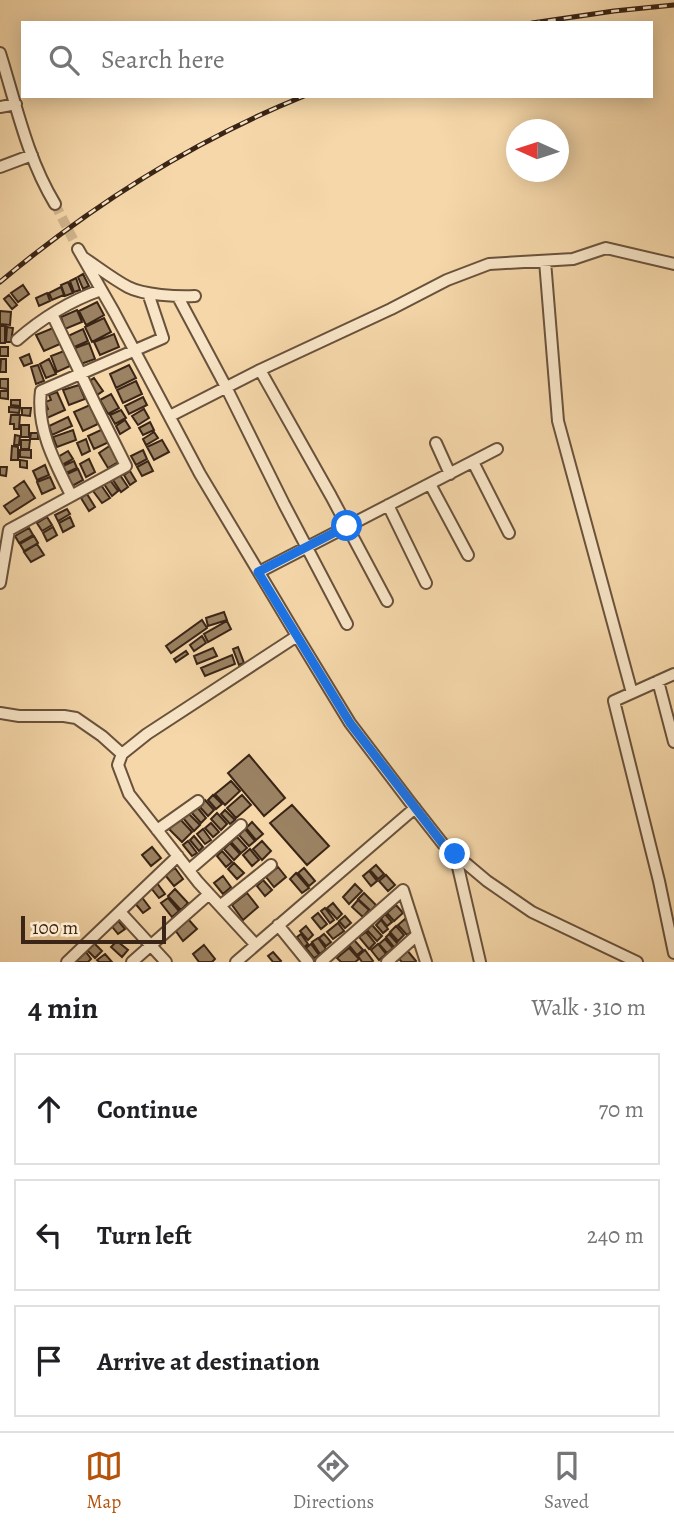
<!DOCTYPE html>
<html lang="en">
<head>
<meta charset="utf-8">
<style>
  :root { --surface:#fff; --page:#f2f2f2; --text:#202124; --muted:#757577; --line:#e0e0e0; --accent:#b45309 }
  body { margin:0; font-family:Alegreya,serif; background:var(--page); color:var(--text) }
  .compass { position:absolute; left:506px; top:119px; width:63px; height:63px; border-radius:50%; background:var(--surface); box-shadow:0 4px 18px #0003; rotate:273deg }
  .scale { position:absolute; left:21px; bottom:18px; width:145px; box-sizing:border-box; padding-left:7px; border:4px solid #3a2516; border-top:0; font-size:19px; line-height:24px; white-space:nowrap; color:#3a2516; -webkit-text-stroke:5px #f8e5c7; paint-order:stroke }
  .stop { position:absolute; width:21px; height:21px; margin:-16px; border:5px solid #1a73e8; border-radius:50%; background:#fff }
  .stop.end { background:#1a73e8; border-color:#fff; box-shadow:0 2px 7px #0008 }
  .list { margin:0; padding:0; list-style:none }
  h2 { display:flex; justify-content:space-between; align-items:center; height:91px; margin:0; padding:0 28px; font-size:30px }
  h2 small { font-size:23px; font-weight:400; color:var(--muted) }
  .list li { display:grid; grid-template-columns:46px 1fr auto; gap:21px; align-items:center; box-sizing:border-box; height:112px; margin:0 14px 14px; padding:0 14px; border:2px solid var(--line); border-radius:0px }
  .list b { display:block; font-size:26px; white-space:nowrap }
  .list em { font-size:23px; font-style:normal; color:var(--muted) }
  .icon { flex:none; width:38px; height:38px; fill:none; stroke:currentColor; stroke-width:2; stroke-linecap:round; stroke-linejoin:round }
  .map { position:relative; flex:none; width:674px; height:962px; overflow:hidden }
  .search { position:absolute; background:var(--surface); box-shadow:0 4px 18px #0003; left:21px; right:21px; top:21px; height:77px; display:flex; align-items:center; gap:18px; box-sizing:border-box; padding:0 24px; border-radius:0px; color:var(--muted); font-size:26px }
  .sheet { height:469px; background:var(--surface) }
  nav { display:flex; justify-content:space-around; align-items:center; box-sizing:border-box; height:98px; border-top:2px solid var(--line); background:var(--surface); font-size:19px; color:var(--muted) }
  nav a { display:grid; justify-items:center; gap:4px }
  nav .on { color:var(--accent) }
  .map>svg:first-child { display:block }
</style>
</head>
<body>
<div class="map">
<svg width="674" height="962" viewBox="0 0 674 962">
  <rect width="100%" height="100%" fill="#f5d7a9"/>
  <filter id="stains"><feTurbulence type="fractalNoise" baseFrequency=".00286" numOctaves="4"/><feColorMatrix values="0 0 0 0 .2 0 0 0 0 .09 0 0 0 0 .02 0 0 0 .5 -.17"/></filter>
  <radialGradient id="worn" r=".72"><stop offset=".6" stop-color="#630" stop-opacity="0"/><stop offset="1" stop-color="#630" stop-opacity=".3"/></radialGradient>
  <path fill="#9b8262" stroke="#3a2516" stroke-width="2" d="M83 274 89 286 83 289 78 277Z
    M76 278 80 290 74 292 70 281Z
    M68 282 73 293 65 296 61 285Z
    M23 285 29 294 18 302 11 293Z
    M61 287 64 295 52 300 49 293Z
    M47 293 50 301 39 306 36 298Z
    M9 295 17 305 12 309 4 299Z
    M97 302 104 315 86 325 79 311Z
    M77 310 82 322 65 329 61 317Z
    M0 311 11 312 10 325 0 324Z
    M104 318 111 332 92 342 85 327Z
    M0 326H5V343H0Z
    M7 327 13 328 11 342H6Z
    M53 328 60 344 44 351 36 335Z
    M83 329 88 341 72 348 68 336Z
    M114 334 119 347 100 355 94 342Z
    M89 343 95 359 81 364 75 348Z
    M0 347H8V356H0Z
    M64 351 70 366 57 372 51 356Z
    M29 354 32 363 24 366 20 358Z
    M1 359H6V372H0Z
    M49 359 56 374 46 378 40 364Z
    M38 365 44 381 36 384 31 367Z
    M129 365 136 378 116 388 110 374Z
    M94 378 103 391 97 395 88 382Z
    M0 379H8V389L0 388Z
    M136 381 142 394 123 403 117 390Z
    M79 385 85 399 69 405 63 390Z
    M0 391H8V399L0 398Z
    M57 392 65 410 47 418 44 411 48 409 45 402 51 400 49 395Z
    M111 394 119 408 108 414 100 400Z
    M143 397 147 405 129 414 125 406Z
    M11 400H20V406L11 405Z
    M90 405 98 424 83 431 74 412Z
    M9 407 20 408 19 413 9 412Z
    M22 408H31L30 416 22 415Z
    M144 409 149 418 138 425 132 416Z
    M121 410 126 418 115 424 110 415Z
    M11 415H20L19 429H14V424H10Z
    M68 417 72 426 52 435 49 426Z
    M125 420 130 428 120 434 116 426Z
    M150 422 154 430 143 435 139 428Z
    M21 425H29V437H21Z
    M103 429 109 442 94 449 88 436Z
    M73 430 76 440 57 447 53 437Z
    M154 432 158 438 146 445 143 439Z
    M31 433H38V439H30Z
    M15 435 20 436 19 445H14Z
    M86 439 90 451 82 455 77 443Z
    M21 440H30L29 449H21Z
    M162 440 169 452 154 460 147 447Z
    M111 445 120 461 108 468 99 453Z
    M12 446 18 447V460H11Z
    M20 450H31V458L20 457Z
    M143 450 147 459 136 465 131 456Z
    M68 451 73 459 62 465 58 457Z
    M89 459 95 472 86 477 80 464Z
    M20 460 27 461V468L20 467Z
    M74 461 77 468 66 473 63 466Z
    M148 461 153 471 142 476 137 467Z
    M45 465 49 475 37 480 33 471Z
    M0 467H7L6 476 0 475Z
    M78 469 83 480 72 486 67 474Z
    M130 471 136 481 130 485 124 475Z
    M120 475 128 487 121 492 113 480Z
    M50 477 55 488 42 494 37 482Z
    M110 480 118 491 112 496 104 484Z
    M24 481 35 498 10 514 4 506 19 496 14 488Z
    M101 485 110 498 102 503 93 491Z
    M87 494 95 507 89 511 81 498Z
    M67 509 70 514 58 521 55 515Z
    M47 517 52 525 42 531 37 523Z
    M70 517 74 526 63 532 59 523Z
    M53 527 57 535 47 541 43 533Z
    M29 528 33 535 19 543 15 536Z
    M34 536 38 543 24 551 20 544Z
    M37 544 44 555 31 562 24 552Z
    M224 612 227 620 208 626 206 618Z
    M202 620 207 628 171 653 166 646Z
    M227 621 231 629 208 642 204 634Z
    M202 636 206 643 194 651 190 645Z
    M238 647 244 663 239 665 233 649Z
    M213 648 217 656 197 664 194 656Z
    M186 651 188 654 176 662 174 659Z
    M232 655 235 664 205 676 201 668Z
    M249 755 285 798 264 816 228 773Z
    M231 781 240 791 225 805 215 794Z
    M213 795 222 804 216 809 208 800Z
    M242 795 251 805 236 818 227 808Z
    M205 800 214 810 208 816 199 806Z
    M292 805 329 846 307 865 270 823Z
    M197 807 206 818 201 823 191 812Z
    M225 810 235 820 230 824 221 814Z
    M188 813 200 825 194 831 183 818Z
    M217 813 227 824 221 830 211 819Z
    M180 819 192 832 182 842 169 829Z
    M252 822 263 834 256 840 246 828Z
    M211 823 219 832 213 837 205 828Z
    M203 829 211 840 205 844 197 834Z
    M245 829 255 841 249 846 239 835Z
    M194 836 203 847 199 851 190 840Z
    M237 837 247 848 241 853 231 842Z
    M188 841 197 853 192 856 183 845Z
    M262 841 271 851 262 860 253 849Z
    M230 843 240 854 234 860 224 849Z
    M152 847 161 858 151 866 142 855Z
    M250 849 259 860 252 866 243 855Z
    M222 851 232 862 226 867 217 856Z
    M234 863 244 873 237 879 228 869Z
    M376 865 384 874 378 879 370 870Z
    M278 867 286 877 274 887 266 877Z
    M175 868 183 879 174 886 165 875Z
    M304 868 315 881 309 886 298 873Z
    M369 871 377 881 371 886 363 876Z
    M296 873 309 888 302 893 290 879Z
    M386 875 395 885 388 891 379 881Z
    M223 876 231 887 223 894 214 883Z
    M263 880 272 890 265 896 257 886Z
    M157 883 165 894 159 898 151 888Z
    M355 884 362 891 349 904 343 897Z
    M175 889 188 903 181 910 168 896Z
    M247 893 258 907 243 920 232 905Z
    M364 893 376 905 371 911 358 899Z
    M141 896 150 908 143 913 134 902Z
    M168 898 179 911 172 917 161 903Z
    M358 900 369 910 363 917 352 907Z
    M333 903 342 914 337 919 327 908Z
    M396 905 403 913 394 921 387 913Z
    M325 908 334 920 330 923 321 911Z
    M318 913 327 924 321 929 312 918Z
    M385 914 392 922 387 926 381 919Z
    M345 916 351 923 345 928 339 921Z
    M116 918 125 929 118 934 110 924Z
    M188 919 197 929 183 941 175 930Z
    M405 919 414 930 407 935 398 925Z
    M381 920 388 929 383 933 376 925Z
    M338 923 344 931 333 939 327 932Z
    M372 925 382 936 377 941 367 930Z
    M306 926 313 935 308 940 300 931Z
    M396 926 404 935 398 941 390 932Z
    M366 932 375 943 369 949 359 937Z
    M301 934 308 944 304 947 297 937Z
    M324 934 331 942 326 946 319 938Z
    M389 934 398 944 394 947 386 937Z
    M318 938 326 949 320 954 312 942Z
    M385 939 393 948 387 953 379 944Z
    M354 940 363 950 357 955 349 945Z
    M92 941 102 951 95 958 85 948Z
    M117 941 128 950 122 957 111 947Z
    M311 944 319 955 314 958 306 948Z
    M378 944 386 954 379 960 371 950Z
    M204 945 215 959 212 962H199L193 954Z
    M349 948 359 959 355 962H341L337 958Z
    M406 949 416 961 415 962H402L397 957Z
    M365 950 373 961 372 962H362L358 956Z
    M86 952 91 959 88 962H75L74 961Z
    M273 952 281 961 280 962H273L268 956Z
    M105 954 112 962H99L97 960Z"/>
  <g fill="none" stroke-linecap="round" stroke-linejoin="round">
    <path stroke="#d0b38c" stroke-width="10" stroke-dasharray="10 5" stroke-linecap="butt" d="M55 204 78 249"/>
    <g stroke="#69523b" stroke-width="14">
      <path id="minor" d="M0 53C16 104 27 158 55 204
        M0 107 16 104
        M0 167 32 155
        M78 249 114 312 200 474 297 636 350 723 410 802 443 844 487 881 532 912 637 962
        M84 258C99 268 113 279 128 287 143 295 178 297 195 296
        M545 261 558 421 632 693
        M178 297 226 387 284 504 347 624
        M17 340C42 318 70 301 101 290
        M260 370 331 496 387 601
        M170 416 260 370 391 309 447 280 489 264 573 259 606 248 674 264
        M436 443 450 474
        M473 462 509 533
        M430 484 468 555
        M71 495C55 463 36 428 41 391L163 338 148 293
        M388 505 426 583
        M259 572 497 449
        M0 583 9 530 126 466 96 406 52 314
        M674 674 614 701 659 881 674 953
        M658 681 674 742
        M0 713 19 716H64L76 718 102 736 122 754
        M157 830 198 801
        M455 854 480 962
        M189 870 241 825
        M220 906 271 865
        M120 912 166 962
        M278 925 308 962
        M255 944 198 882 129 794 118 765 122 754 147 734 297 636
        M67 962 178 856
        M132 962 209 894
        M236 962 415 808
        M321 962 403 890 426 962
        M387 962 417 935"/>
    </g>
    <use href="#minor" stroke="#f8e5c7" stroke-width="10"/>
    <g stroke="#3a2516" stroke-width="5">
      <path id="rail" d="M532 23 614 11 674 5
        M0 282C92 205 193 141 304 96"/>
    </g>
    <use href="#rail" stroke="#f8e5c7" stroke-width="2.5" stroke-dasharray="8" stroke-linecap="butt"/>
  </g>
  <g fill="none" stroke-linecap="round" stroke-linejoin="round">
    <path stroke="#1a73e8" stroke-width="9" d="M347 526 258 572 350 723 443 844 455 854"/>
  </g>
  <rect width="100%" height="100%" filter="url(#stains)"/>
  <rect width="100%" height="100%" fill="url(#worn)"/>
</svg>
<svg class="compass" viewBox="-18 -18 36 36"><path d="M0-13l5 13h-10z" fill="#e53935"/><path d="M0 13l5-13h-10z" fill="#757577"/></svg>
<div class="scale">100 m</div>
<div class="stop" style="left:347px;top:526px"></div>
<div class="stop end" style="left:455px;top:854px"></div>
<div class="search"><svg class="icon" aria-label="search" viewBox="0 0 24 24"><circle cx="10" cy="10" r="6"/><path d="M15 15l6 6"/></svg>Search here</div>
</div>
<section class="sheet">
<h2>4 min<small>Walk · 310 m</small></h2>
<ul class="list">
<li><svg class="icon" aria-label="ahead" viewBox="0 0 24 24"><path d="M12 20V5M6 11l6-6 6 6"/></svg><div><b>Continue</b></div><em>70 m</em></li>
<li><svg class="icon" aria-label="left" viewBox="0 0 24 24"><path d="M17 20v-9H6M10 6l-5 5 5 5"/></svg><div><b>Turn left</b></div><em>240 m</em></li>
<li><svg class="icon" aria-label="arrive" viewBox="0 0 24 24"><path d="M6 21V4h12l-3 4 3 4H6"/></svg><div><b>Arrive at destination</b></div></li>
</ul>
</section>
<nav>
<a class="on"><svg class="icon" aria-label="map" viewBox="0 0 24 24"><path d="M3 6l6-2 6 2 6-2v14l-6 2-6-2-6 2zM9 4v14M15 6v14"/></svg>Map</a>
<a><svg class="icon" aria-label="directions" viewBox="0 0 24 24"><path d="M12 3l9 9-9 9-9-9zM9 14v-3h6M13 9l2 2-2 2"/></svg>Directions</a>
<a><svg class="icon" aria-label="saved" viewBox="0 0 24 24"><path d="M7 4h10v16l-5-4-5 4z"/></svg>Saved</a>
</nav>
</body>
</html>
